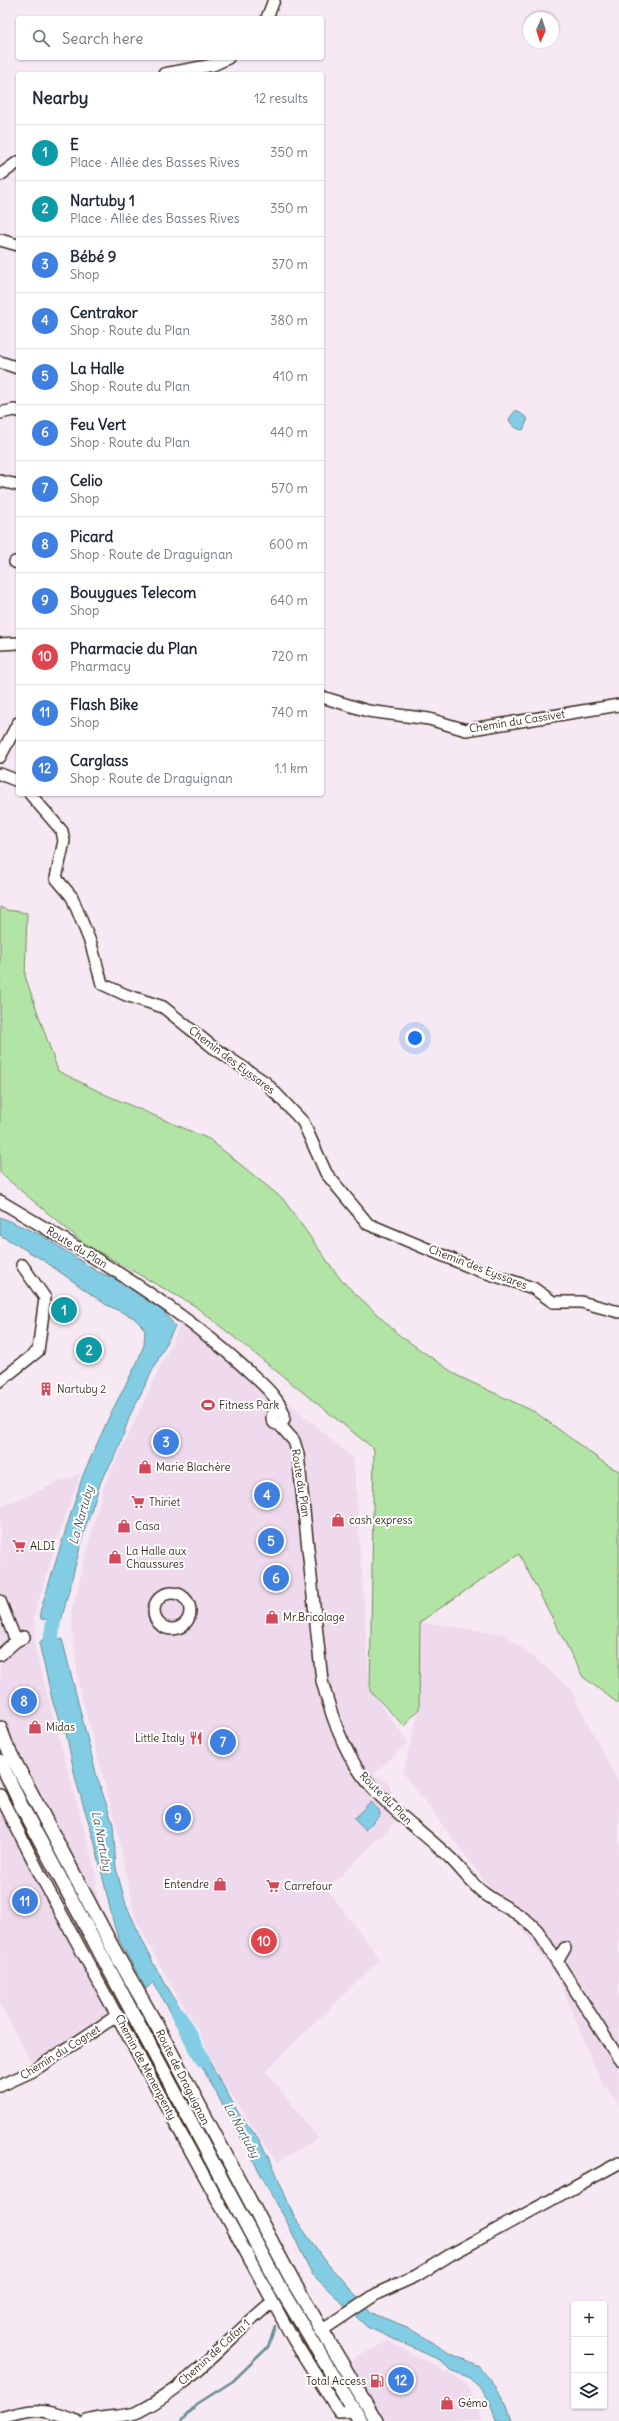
<!DOCTYPE html>
<html lang="en">
<head>
<meta charset="utf-8">
<style>
  :root { --surface:#fff; --page:#f2f2f3; --text:#1f2937; --muted:#747a83; --line:#e0e1e3; --accent:#d1495b }
  body { margin:0; font-family:Delius,sans-serif; background:var(--page); color:var(--text) }
  .controls { position:absolute; right:12px; bottom:12px; display:grid; overflow:hidden; border-radius:4px; box-shadow:0 1px 3px #0004 }
  .controls button { width:36px; height:36px; display:grid; place-items:center; padding:0; border:0; border-bottom:1px solid var(--line); background:var(--surface); color:var(--text); font:20px sans-serif }
  .compass { position:absolute; left:523px; top:12px; width:36px; height:36px; border-radius:50%; background:var(--surface); box-shadow:0 1px 3px #0004; rotate:183deg }
  .you { position:absolute; left:415px; top:1038px; width:14px; height:14px; margin:-10px; border:3px solid #fff; border-radius:50%; background:#1a73e8; box-shadow:0 0 0 6px #1a73e833 }
  .badge { display:grid; place-items:center; width:26px; height:26px; border-radius:50%; background:var(--accent); color:#fff; font-size:13px; font-weight:700 }
  .pin { position:absolute; translate:-50% -50%; border:2px solid #fff; box-shadow:0 1px 4px #0006 }
  .list { margin:0; padding:0; list-style:none }
  h2 { display:flex; justify-content:space-between; align-items:center; height:52px; margin:0; padding:0 16px; font-size:17px }
  h2 small { font-size:13px; font-weight:400; color:var(--muted) }
  .list li { display:grid; grid-template-columns:26px 1fr auto; gap:12px; align-items:center; box-sizing:border-box; height:56px; padding:0 16px; border-top:1px solid var(--line) }
  .list b { display:block; font-size:15px; white-space:nowrap }
  .list p { margin:0; font-size:13px; white-space:nowrap; color:var(--muted) }
  .list em { font-size:13px; font-style:normal; color:var(--muted) }
  .icon { flex:none; width:22px; height:22px; fill:none; stroke:currentColor; stroke-width:2; stroke-linecap:round; stroke-linejoin:round }
  .map { position:relative; flex:none; width:619px; height:2421px; overflow:hidden }
  .search { position:absolute; background:var(--surface); box-shadow:0 1px 3px #0004; left:16px; top:16px; width:308px; height:44px; display:flex; align-items:center; gap:10px; box-sizing:border-box; padding:0 14px; border-radius:4px; color:var(--muted); font-size:15px }
  .panel { position:absolute; background:var(--surface); box-shadow:0 1px 3px #0004; left:16px; top:72px; width:308px; height:724px; border-radius:4px }
  .map>svg:first-child { display:block }
</style>
</head>
<body>
<div class="map">
<svg width="619" height="2421" viewBox="0 0 619 2421">
  <rect width="100%" height="100%" fill="#f6e9f4"/>
  <filter id="ink" filterUnits="userSpaceOnUse"><feTurbulence type="fractalNoise" baseFrequency=".025" numOctaves="2"/><feDisplacementMap in="SourceGraphic" scale="8" xChannelSelector="R" yChannelSelector="G"/><feConvolveMatrix kernelMatrix="1 2 1 2 8 2 1 2 1" color-interpolation-filters="sRGB"/></filter>
  <g filter="url(#ink)">
    <path fill="#efdaed" d="M181 1323 270 1386 354 1459 370 1691 409 1742 374 1774 389 1783 398 1820 327 1889 380 1959 266 2071 318 2138 277 2163 218 2075 199 2032 159 1964 135 1918 117 1829 79 1688 71 1614 103 1488Z
      M81 1473 61 1528 34 1616 35 1649 95 1870 108 2016 32 2063 0 2005V1507Z
      M420 1622 505 1634 570 1688 619 1783V2105L599 2078 558 1977 403 1773 419 1709Z
      M388 2341 467 2383 483 2421H342L354 2358Z"/>
    <path fill="#b2e5a5" stroke="#768862" d="M0 907 6 910 27 913 25 976 58 1071 104 1094 209 1139 283 1199 341 1280 399 1335 458 1376 535 1412 607 1465 619 1471V1704L583 1677 519 1554 420 1622 419 1709 404 1726 370 1691 374 1449 195 1306 85 1244 0 1173Z"/>
    <path fill="#83cde4" stroke="#668c95" d="M516 410 528 419 523 430C517 430 510 424 509 419Z
      M0 1217 41 1235 96 1271 120 1281 162 1310 175 1326 130 1415 117 1453 101 1481 84 1532 61 1621 41 1619 40 1612 83 1475 111 1413 137 1363 144 1345 145 1331 142 1326 134 1318 105 1304 43 1260 0 1235Z
      M43 1639H62L97 1777 113 1824 116 1868 126 1905 154 1965 190 2024 186 2038 153 1982 146 1989 119 1940 114 1925 94 1840 76 1781 66 1733 63 1732 53 1703 39 1643Z
      M370 1802 379 1810 380 1815 365 1830 354 1819Z
      M195 2036 239 2114 258 2138 274 2168 294 2217 327 2263 371 2313 407 2327 449 2353 479 2366 496 2387 508 2408 512 2421H496L490 2402 482 2389 468 2377 450 2370 442 2361 367 2327 312 2274 287 2222 191 2047Z"/>
    <g fill="none" stroke-linecap="round" stroke-linejoin="round">
      <path stroke="#668c95" stroke-width="2.5" d="M181 2421 197 2404 233 2381 268 2347 275 2326"/>
      <path stroke="#83cde4" stroke-width="15" d="M55 1658 51 1640 56 1601
        M178 2014 203 2060"/>
      <g stroke="#3b2a1e" stroke-width="14">
        <path id="minor" d="M267 18 274 0
          M164 74 213 65 228 58
          M0 175 18 162
          M0 240 18 245
          M0 362 18 368
          M0 413 14 410 18 411
          M0 481 18 485
          M15 562 18 563
          M0 644 18 643
          M322 697 368 711 429 719 466 730 619 705
          M0 757 18 723
          M0 774 18 781
          M30 794 62 831 64 841 56 878 72 897 91 944 102 984 126 995 163 1007 214 1048 265 1082 303 1122 326 1173 368 1224 475 1269 533 1288 553 1302H581L619 1312
          M0 1201C85 1252 172 1301 245 1368 259 1381 277 1395 284 1414
          M0 1381 38 1351 45 1298 22 1265
          M272 1418a6 6 0 1 1 12 0a6 6 0 1 1-12 0Z
          M279 1424 294 1441 298 1454 322 1681C331 1714 342 1748 362 1775 386 1807 421 1830 449 1857 461 1868 471 1884 485 1894 503 1907 521 1913 537 1930L619 2059
          M154 1611a18 18 0 1 1 36 0a18 18 0 1 1-36 0Z
          M0 1601 16 1641
          M0 1655 16 1641 24 1637
          M0 1795 43 1880 293 2339 339 2412 353 2411
          M557 1962 565 1948
          M0 2086 33 2071 118 2015
          M321 2331 378 2293 416 2276 450 2255 619 2163
          M0 2418C37 2408 40 2408 77 2421
          M87 2421C101 2416 127 2417 138 2412 190 2386 228 2338 272 2302"/>
      </g>
      <g stroke="#3b2a1e" stroke-width="16">
        <path id="major" d="M0 1728 7 1747 114 1950 157 2026 292 2280 376 2421
          M0 1761 21 1805 279 2286 360 2421"/>
      </g>
      <use href="#minor" stroke="#fff" stroke-width="11"/>
      <use href="#major" stroke="#fff" stroke-width="13"/>
    </g>
  </g>
  <defs>
    <g id="building-bare" transform="scale(1.08)"><path d="M-4-6H4V6H1V3H-1V6H-4ZM-2.5-4.3h1.7v1.8h-1.7ZM.8-4.3h1.7v1.8H.8ZM-2.5-1h1.7V.8h-1.7ZM.8-1h1.7V.8H.8Z" fill="#d1495b" stroke="#fff" stroke-width="2.5" paint-order="stroke"/></g>
    <g id="stadium-bare" transform="scale(1.08)"><path d="M0-5a6.5 5 0 1 0 0 10a6.5 5 0 1 0 0-10ZM-3.5-1.8h7v3.6h-7Z" fill="#d1495b" stroke="#fff" stroke-width="2.5" paint-order="stroke"/></g>
    <g id="shop-bare" transform="scale(1.08)"><path d="M-5-2.5h2.3a2.7 3.5 0 0 1 5.4 0H5L5.5 6h-11ZM-1.5-2.5h3a1.5 2.3 0 0 0-3 0Z" fill="#d1495b" stroke="#fff" stroke-width="2.5" paint-order="stroke"/></g>
    <g id="supermarket-bare" transform="scale(1.08)"><path d="M-6-5.5h2.5l.6 2H6L4.5 2H-2.5L-4.4-4H-6ZM-1.5 3.2a1.3 1.3 0 1 0 .1 0ZM3 3.2a1.3 1.3 0 1 0 .1 0Z" fill="#d1495b" stroke="#fff" stroke-width="2.5" paint-order="stroke"/></g>
    <g id="restaurant-bare" transform="scale(1.08)"><path d="M-5-6h1v4h1v-4h1v4h1v-4h1v5L-1.5 .5V6h-2V.5L-5-1ZM5-6V6H3V1.5H1.5Q1.5-4 5-6Z" fill="#d1495b" stroke="#fff" stroke-width="2.5" paint-order="stroke"/></g>
    <g id="fuel-bare" transform="scale(1.08)"><path d="M-5.5-6h7V0h2V4h1.3V-2.5L3-4.5l.8-.8L6-3V5H2.5V1h-1V6h-7ZM-4.2-4.7v3.2H.2V-4.7Z" fill="#d1495b" stroke="#fff" stroke-width="2.5" paint-order="stroke"/></g>
  </defs>
  <g fill-rule="evenodd">
    <use href="#building-bare" x="46" y="1389"/>
    <use href="#stadium-bare" x="208" y="1405"/>
    <use href="#shop-bare" x="145" y="1467"/>
    <use href="#supermarket-bare" x="138" y="1502"/>
    <use href="#shop-bare" x="338" y="1520"/>
    <use href="#shop-bare" x="124" y="1526"/>
    <use href="#supermarket-bare" x="19" y="1546"/>
    <use href="#shop-bare" x="115" y="1557"/>
    <use href="#shop-bare" x="272" y="1617"/>
    <use href="#shop-bare" x="35" y="1727"/>
    <use href="#restaurant-bare" x="196" y="1738"/>
    <use href="#shop-bare" x="220" y="1884"/>
    <use href="#supermarket-bare" x="273" y="1886"/>
    <use href="#fuel-bare" x="377" y="2381"/>
    <use href="#shop-bare" x="447" y="2403"/>
  </g>
  <g text-anchor="middle" dominant-baseline="central" stroke-width="4" stroke-linejoin="round" paint-order="stroke">
    <g font-size="11" fill="#3b2a1e" stroke="#fff">
      <text transform="translate(517 721) rotate(-9)">Chemin du Cassivet</text>
      <text transform="translate(232 1060) rotate(37)">Chemin des Eyssares</text>
      <text transform="translate(77 1247) rotate(31)">Route du Plan</text>
      <text transform="translate(478 1267) rotate(21)">Chemin des Eyssares</text>
      <text transform="translate(301 1483) rotate(81)">Route du Plan</text>
      <text transform="translate(386 1798) rotate(45)">Route du Plan</text>
      <text transform="translate(60 2052) rotate(-32)">Chemin du Cognet</text>
      <text transform="translate(146 2067) rotate(62)">Chemin de Menenpenty</text>
      <text transform="translate(183 2077) rotate(63)">Route de Draguignan</text>
      <text transform="translate(214 2352) rotate(-42)">Chemin de Cafon 1</text>
    </g>
    <g font-size="11" fill="#3b2a1e" stroke="#fff" text-anchor="start">
      <text x="57" y="1389">Nartuby 2</text>
      <text x="219" y="1405">Fitness Park</text>
      <text x="156" y="1467">Marie Blachère</text>
      <text x="149" y="1502">Thiriet</text>
      <text x="349" y="1520">cash express</text>
      <text x="135" y="1526">Casa</text>
      <text x="30" y="1546">ALDI</text>
      <text x="126" y="1551">La Halle aux<tspan x="126" dy="13">Chaussures</tspan></text>
      <text x="283" y="1617">Mr.Bricolage</text>
      <text x="46" y="1727">Midas</text>
      <text x="185" y="1738" text-anchor="end">Little Italy</text>
      <text x="209" y="1884" text-anchor="end">Entendre</text>
      <text x="284" y="1886">Carrefour</text>
      <text x="366" y="2381" text-anchor="end">Total Access</text>
      <text x="458" y="2403">Gémo</text>
    </g>
    <g font-size="12" font-style="italic" fill="#515b59" stroke="#fff">
      <text transform="translate(81 1515) rotate(-74)">La Nartuby</text>
      <text transform="translate(102 1841) rotate(79)">La Nartuby</text>
      <text transform="translate(242 2130) rotate(61)">La Nartuby</text>
    </g>
  </g>
</svg>
<div class="controls">
<button>+</button>
<button>−</button>
<button><svg class="icon" aria-label="layers" viewBox="0 0 24 24"><path d="M12 4l9 5-9 5-9-5zM3 14l9 5 9-5"/></svg></button>
</div>
<svg class="compass" viewBox="-18 -18 36 36"><path d="M0-13l5 13h-10z" fill="#e53935"/><path d="M0 13l5-13h-10z" fill="#747a83"/></svg>
<div class="you"></div>
<div class="pin badge" style="left:64px;top:1310px;background:#0f9aa8">1</div>
<div class="pin badge" style="left:89px;top:1350px;background:#0f9aa8">2</div>
<div class="pin badge" style="left:166px;top:1442px;background:#3f7fe0">3</div>
<div class="pin badge" style="left:267px;top:1495px;background:#3f7fe0">4</div>
<div class="pin badge" style="left:271px;top:1541px;background:#3f7fe0">5</div>
<div class="pin badge" style="left:276px;top:1578px;background:#3f7fe0">6</div>
<div class="pin badge" style="left:223px;top:1742px;background:#3f7fe0">7</div>
<div class="pin badge" style="left:24px;top:1701px;background:#3f7fe0">8</div>
<div class="pin badge" style="left:178px;top:1818px;background:#3f7fe0">9</div>
<div class="pin badge" style="left:264px;top:1941px;background:#e0444e">10</div>
<div class="pin badge" style="left:25px;top:1901px;background:#3f7fe0">11</div>
<div class="pin badge" style="left:401px;top:2380px;background:#3f7fe0">12</div>
<div class="search"><svg class="icon" aria-label="search" viewBox="0 0 24 24"><circle cx="10" cy="10" r="6"/><path d="M15 15l6 6"/></svg>Search here</div>
<section class="panel">
<h2>Nearby<small>12 results</small></h2>
<ul class="list">
<li><span class="badge" style="background:#0f9aa8">1</span><div><b>E</b><p>Place · Allée des Basses Rives</p></div><em>350 m</em></li>
<li><span class="badge" style="background:#0f9aa8">2</span><div><b>Nartuby 1</b><p>Place · Allée des Basses Rives</p></div><em>350 m</em></li>
<li><span class="badge" style="background:#3f7fe0">3</span><div><b>Bébé 9</b><p>Shop</p></div><em>370 m</em></li>
<li><span class="badge" style="background:#3f7fe0">4</span><div><b>Centrakor</b><p>Shop · Route du Plan</p></div><em>380 m</em></li>
<li><span class="badge" style="background:#3f7fe0">5</span><div><b>La Halle</b><p>Shop · Route du Plan</p></div><em>410 m</em></li>
<li><span class="badge" style="background:#3f7fe0">6</span><div><b>Feu Vert</b><p>Shop · Route du Plan</p></div><em>440 m</em></li>
<li><span class="badge" style="background:#3f7fe0">7</span><div><b>Celio</b><p>Shop</p></div><em>570 m</em></li>
<li><span class="badge" style="background:#3f7fe0">8</span><div><b>Picard</b><p>Shop · Route de Draguignan</p></div><em>600 m</em></li>
<li><span class="badge" style="background:#3f7fe0">9</span><div><b>Bouygues Telecom</b><p>Shop</p></div><em>640 m</em></li>
<li><span class="badge" style="background:#e0444e">10</span><div><b>Pharmacie du Plan</b><p>Pharmacy</p></div><em>720 m</em></li>
<li><span class="badge" style="background:#3f7fe0">11</span><div><b>Flash Bike</b><p>Shop</p></div><em>740 m</em></li>
<li><span class="badge" style="background:#3f7fe0">12</span><div><b>Carglass</b><p>Shop · Route de Draguignan</p></div><em>1.1 km</em></li>
</ul>
</section>
</div>
</body>
</html>
